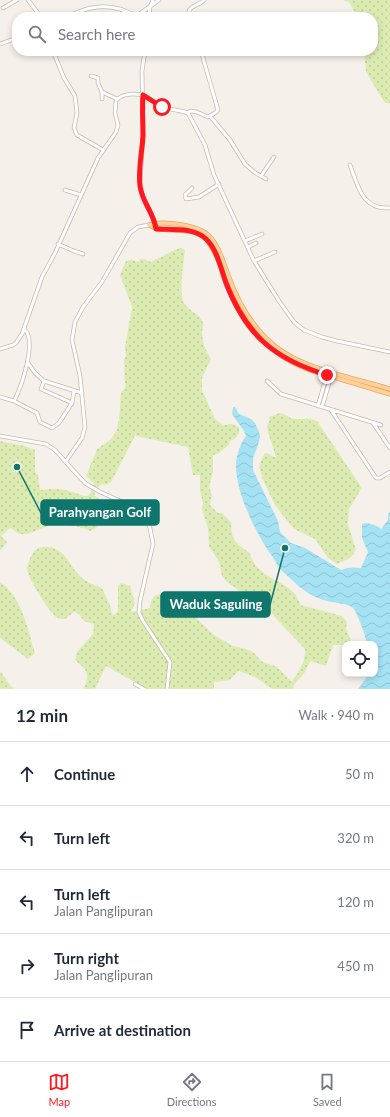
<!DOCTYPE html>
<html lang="en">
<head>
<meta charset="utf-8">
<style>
  :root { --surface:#fff; --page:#f6f6f7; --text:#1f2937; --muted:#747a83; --line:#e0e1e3; --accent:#ff181f }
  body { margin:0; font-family:Lato,sans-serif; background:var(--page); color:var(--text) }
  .controls { position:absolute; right:12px; bottom:12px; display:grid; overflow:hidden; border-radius:8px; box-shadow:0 2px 6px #0003 }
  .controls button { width:36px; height:36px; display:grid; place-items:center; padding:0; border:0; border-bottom:1px solid var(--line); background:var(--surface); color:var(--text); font:20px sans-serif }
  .stop { position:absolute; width:12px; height:12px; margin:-9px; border:3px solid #ff181f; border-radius:50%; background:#fff }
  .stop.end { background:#ff181f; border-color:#fff; box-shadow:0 1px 4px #0008 }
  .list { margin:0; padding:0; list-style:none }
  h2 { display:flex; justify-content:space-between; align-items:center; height:52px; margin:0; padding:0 16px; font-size:17px }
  h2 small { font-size:13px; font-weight:400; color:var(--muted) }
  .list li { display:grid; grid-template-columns:26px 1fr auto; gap:12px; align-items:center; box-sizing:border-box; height:64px; padding:0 16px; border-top:1px solid var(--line) }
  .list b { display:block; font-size:15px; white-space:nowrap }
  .list p { margin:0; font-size:13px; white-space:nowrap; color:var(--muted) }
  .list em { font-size:13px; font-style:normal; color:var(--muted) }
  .icon { flex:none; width:22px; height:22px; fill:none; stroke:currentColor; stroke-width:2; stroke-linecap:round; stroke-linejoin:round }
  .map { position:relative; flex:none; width:390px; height:689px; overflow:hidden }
  .search { position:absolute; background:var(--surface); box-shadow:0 2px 6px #0003; left:12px; right:12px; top:12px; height:44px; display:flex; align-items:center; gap:10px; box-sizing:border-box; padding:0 14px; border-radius:16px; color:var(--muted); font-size:15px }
  .sheet { height:372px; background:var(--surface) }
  nav { display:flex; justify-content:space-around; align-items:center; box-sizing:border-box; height:56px; border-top:1px solid var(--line); background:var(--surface); font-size:11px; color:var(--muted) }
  nav a { display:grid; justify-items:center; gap:2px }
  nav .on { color:var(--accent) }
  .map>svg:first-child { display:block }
</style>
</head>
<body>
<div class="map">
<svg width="390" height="689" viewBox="0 0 390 689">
  <defs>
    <pattern id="grass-dots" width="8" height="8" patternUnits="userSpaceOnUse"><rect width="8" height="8" fill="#dcebb2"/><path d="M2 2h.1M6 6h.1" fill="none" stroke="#becb9a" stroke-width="1.8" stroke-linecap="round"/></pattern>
    <pattern id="water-waves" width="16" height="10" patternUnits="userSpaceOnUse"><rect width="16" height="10" fill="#a5e2f4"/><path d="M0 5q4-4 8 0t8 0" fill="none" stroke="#90c3d2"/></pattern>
  </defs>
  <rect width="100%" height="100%" fill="#f6f0ea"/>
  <path fill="url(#grass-dots)" d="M343 0H390V103H385L366 72 364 51H373V17H358L349 2Z
    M179 248H182L185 250C184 263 178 292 184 303 189 312 200 313 203 323 204 327 202 329 202 332 202 342 206 351 211 359L202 378V390L215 419 223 425 231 424 239 427V433L236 438 230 441 228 446 222 450 219 453 213 455V472L209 487 212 495 210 505 218 513H222L231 522C231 540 235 543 249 552 257 577 275 576 293 592 297 595 298 600 301 605L342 616 347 622 346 628 351 641 344 645H333L326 666 310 661 305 672 293 686 294 689H272L257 678 239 671 232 677 230 680 214 682V689H147L106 666 95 689H84C90 673 88 671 75 660L77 652 93 634 94 624 84 621 79 614 74 612 65 619C62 619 59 619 56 617 49 611 27 578 27 568 28 563 31 555 34 551 38 547 43 546 48 547 67 549 70 569 83 579 89 583 95 585 102 588L110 605 112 614 114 615 118 611V586L121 583 130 586 135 603 131 612 150 608 151 602 154 596 167 592 182 597 198 620 214 635 233 646 246 649 254 653 261 661 277 667 292 682C299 671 306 661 305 649L269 611 261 602 251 594 240 591 228 583 222 576 219 562 209 546 208 528 202 510 203 504 200 490V475H193L188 447 136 436V434L111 482 106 485 103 484 99 486 94 495 103 502 104 506 103 510 109 513 108 518 95 529 90 531C79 525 57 523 45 527 37 530 26 537 18 533 15 532 13 529 10 528L1 536 7 542 0 551V441L25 446 35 450V472L38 475 40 490C50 489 61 488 72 492 77 493 81 496 87 496L90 494 94 483 86 476 97 449 110 440 116 432 119 420 121 393 125 387 124 360C127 356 126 352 125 347L132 307 120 275 126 261 131 260 139 262 140 259H144L151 262Z
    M280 413C285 414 287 416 291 418 299 421 307 416 317 421L362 488 349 509 348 524 356 550C352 558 345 561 337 564L328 558 315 539 294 529 275 505 263 480 259 467 264 454 267 453 274 457H276L268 432 267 426 269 422V417Z
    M0 582C21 595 28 630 35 653L28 659 0 638Z
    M0 671 11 686 15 689H0Z"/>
  <path fill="url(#water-waves)" d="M233 407H235L239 414 251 419 255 423 259 432 260 437 258 445 253 458V470L278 521 280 532 291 543 305 548 341 570C348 567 353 567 361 568L368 552 362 538V524C368 522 376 525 381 529L388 520V514L390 512V689H358L369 674H375V644H367C367 639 356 610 353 608 347 603 335 603 327 601 315 598 302 590 293 581 289 577 284 573 280 569 277 565 275 560 272 556 256 534 235 491 236 464 236 456 241 442 246 436L244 431 232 414Z"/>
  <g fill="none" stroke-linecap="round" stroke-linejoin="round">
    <g stroke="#c5b9af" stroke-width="4.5">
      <path id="minor" d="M28 0 41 17
        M3 8 17 0
        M67 17C85 8 100 4 120 9 126 11 132 15 138 15L159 0
        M149 17 150 7 153 0
        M190 17 189 11C191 5 200 5 204 0
        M0 44 17 38
        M53 51 64 78 75 96 77 113 74 128 77 135 103 150
        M145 51 142 71 143 134 140 184 143 198 155 222 156 225
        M91 76 98 78V83L102 92
        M102 99V92L117 99
        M188 113 190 111 197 112 208 117 215 113 218 110 201 51
        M210 116 230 140 245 164 254 172 266 179
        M350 165C358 186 362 210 390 208
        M261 176 274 157
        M192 188 185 195 186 199 199 197 219 184
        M65 190 81 195
        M245 241 262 234
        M58 244 74 251 83 254
        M248 247 256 243
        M254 261 275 252
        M0 349 13 345 16 343 22 334 42 277 55 253 98 158 116 132 118 125 115 113 116 101C121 93 136 93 145 96 151 99 156 105 163 107 171 110 180 110 188 113L205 145 214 175 254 261 279 301 294 322 304 330 322 337 337 341 390 352
        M44 381 82 393
        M267 381 281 394 381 425
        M0 397 14 401C21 388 38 340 24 329
        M14 401 37 413 40 422 52 428 59 423 72 403 41 389 44 381 35 373 28 363
        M72 403 74 391
        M318 406 327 375
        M322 407 331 376
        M331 410 376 478H380L390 472
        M373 423 390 448
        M0 436 46 444 55 450 72 469 85 483 100 492 136 508 148 522 150 528 153 544 140 601 139 613 143 621 170 662 167 689
        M66 461 82 438 85 427 80 376 72 340 75 322 83 307 102 282 130 233 138 227 149 225
        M135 684 144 689"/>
    </g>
    <g stroke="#e9a965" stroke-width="5">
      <path id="major" d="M149 225C166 235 188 225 204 237 216 247 226 283 233 298 247 330 272 355 305 368 316 373 329 375 340 379 357 384 373 389 390 394
        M149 225C162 220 199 225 209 236 219 246 223 262 228 275 238 303 252 328 276 347 305 370 355 378 390 389"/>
    </g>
    <use href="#minor" stroke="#fff" stroke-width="3"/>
    <use href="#major" stroke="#ffd09a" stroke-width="3.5"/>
  </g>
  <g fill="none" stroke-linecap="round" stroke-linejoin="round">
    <path stroke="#ff181f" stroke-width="5" d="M162 107 143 95C142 109 143 122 143 136 142 152 138 170 140 186 142 202 154 213 156 229 171 230 194 227 206 239 217 249 221 269 226 283 246 335 274 359 327 375"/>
  </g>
  <path fill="none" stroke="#0f766e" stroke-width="1.5" d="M17 467L41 513M285 548L270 605"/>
  <g fill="#0f766e" stroke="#fff" stroke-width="1.5">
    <circle cx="17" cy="467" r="4"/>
    <circle cx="285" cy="548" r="4"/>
  </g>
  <g fill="#0f766e" stroke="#0f766e" stroke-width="1.5">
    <rect x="41" y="500" width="118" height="25" rx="4"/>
    <rect x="161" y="592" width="109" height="25" rx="4"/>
  </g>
  <g font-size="13" text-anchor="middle" font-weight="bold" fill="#fff">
    <text x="100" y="517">Parahyangan Golf</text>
    <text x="216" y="609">Waduk Saguling</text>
  </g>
</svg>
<div class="controls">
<button><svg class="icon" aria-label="locate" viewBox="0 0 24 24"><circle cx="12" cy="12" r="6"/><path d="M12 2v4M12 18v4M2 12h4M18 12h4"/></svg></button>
</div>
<div class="stop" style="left:162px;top:107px"></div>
<div class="stop end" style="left:327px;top:375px"></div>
<div class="search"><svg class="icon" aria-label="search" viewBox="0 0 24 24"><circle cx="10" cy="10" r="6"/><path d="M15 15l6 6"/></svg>Search here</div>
</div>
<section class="sheet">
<h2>12 min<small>Walk · 940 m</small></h2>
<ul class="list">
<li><svg class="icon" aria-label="ahead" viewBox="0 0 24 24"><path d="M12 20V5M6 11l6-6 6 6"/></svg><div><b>Continue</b></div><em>50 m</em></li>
<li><svg class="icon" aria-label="left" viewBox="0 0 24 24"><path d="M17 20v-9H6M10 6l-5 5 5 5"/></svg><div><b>Turn left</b></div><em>320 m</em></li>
<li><svg class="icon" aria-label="left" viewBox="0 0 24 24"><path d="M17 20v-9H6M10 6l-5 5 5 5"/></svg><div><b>Turn left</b><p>Jalan Panglipuran</p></div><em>120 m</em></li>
<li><svg class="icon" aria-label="right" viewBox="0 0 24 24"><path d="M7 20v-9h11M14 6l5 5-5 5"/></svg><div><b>Turn right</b><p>Jalan Panglipuran</p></div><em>450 m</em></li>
<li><svg class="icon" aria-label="arrive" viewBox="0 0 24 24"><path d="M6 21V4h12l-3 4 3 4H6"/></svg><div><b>Arrive at destination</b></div></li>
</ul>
</section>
<nav>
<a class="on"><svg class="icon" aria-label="map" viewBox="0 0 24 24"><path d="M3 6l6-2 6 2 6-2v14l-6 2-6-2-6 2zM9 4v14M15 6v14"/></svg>Map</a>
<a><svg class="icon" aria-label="directions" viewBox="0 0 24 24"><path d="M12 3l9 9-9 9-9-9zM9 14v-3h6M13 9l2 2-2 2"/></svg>Directions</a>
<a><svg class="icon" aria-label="saved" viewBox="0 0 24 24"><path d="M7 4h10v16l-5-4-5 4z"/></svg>Saved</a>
</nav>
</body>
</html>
